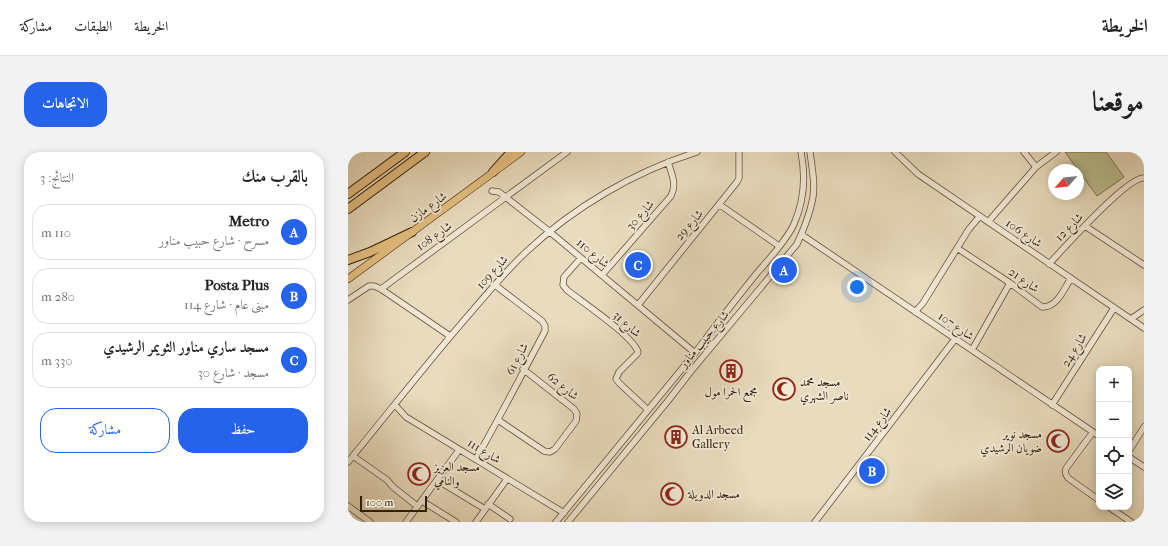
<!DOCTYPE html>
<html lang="ar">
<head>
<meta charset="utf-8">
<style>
  :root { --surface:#fff; --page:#f2f2f2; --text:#222; --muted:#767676; --line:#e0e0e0; --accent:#2563eb }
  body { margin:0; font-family:"IM FELL French Canon",Amiri,serif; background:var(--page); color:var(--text); direction:rtl }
  .controls { position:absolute; right:12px; bottom:12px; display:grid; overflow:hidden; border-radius:8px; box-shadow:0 2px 10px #0003 }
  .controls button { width:36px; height:36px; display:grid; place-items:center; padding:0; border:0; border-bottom:1px solid var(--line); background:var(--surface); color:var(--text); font:20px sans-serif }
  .compass { position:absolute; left:700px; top:12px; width:36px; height:36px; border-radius:50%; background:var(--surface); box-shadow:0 2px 10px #0003; rotate:243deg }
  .scale { position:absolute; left:12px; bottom:10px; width:67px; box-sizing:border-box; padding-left:4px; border:2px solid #322009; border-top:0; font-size:11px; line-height:14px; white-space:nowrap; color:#322009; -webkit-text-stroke:3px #f1e8d5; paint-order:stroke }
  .you { position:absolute; left:509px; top:135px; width:14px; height:14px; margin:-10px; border:3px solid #fff; border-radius:50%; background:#1a73e8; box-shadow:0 0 0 6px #1a73e833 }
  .badge { display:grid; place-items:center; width:26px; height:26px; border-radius:50%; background:var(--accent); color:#fff; font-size:13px; font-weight:700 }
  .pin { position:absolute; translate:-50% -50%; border:2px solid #fff; box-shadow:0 1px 4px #0006 }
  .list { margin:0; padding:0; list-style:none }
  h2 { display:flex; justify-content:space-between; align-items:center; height:52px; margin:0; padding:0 16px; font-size:17px }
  h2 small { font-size:13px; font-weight:400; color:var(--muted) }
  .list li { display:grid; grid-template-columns:26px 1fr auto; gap:12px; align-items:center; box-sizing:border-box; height:56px; margin:0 8px 8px; padding:0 8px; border:1px solid var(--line); border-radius:16px }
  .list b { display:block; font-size:15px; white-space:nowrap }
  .list p { margin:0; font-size:13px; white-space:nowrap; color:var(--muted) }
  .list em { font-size:13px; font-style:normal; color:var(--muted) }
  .actions { display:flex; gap:8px; padding:12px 16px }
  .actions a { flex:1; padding:9px 0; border:1px solid var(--accent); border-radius:16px; text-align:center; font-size:14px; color:var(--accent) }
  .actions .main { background:var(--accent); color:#fff }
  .icon { flex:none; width:22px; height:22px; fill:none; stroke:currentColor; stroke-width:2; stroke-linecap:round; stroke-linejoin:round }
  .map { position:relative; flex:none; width:796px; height:370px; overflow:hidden; direction:ltr; border-radius:16px }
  header { display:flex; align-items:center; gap:24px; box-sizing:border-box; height:56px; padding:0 20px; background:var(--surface); border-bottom:1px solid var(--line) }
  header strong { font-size:19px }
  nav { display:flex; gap:22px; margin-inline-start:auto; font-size:14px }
  .intro { display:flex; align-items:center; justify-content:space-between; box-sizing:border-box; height:96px; padding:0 24px }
  h1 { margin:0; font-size:28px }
  .button { padding:10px 18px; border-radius:16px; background:var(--accent); color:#fff; font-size:14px; font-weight:700 }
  main { display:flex; gap:24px; padding:0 24px }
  aside { flex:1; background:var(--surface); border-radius:16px; box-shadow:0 2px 10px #0003 }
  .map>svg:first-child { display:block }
</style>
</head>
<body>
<header>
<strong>الخريطة</strong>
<nav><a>الخريطة</a><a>الطبقات</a><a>مشاركة</a></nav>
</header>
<div class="intro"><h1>موقعنا</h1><a class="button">الاتجاهات</a></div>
<main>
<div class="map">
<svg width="796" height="370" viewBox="0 0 796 370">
  <rect width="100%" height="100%" fill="#e9dcbe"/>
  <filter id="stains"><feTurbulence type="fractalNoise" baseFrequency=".005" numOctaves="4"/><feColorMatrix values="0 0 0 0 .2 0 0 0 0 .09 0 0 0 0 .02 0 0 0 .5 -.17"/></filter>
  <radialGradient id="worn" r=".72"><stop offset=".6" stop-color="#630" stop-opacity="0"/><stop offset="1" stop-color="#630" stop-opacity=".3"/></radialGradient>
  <path fill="#bcbf8e" stroke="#77704c" d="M717 0H758L776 25 749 44Z"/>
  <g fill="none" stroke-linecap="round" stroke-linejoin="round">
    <g stroke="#604f36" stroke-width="7">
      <path id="minor" d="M547 0 570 22 796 176
        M676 0 688 15
        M144 39 151 40 202 80 347 201
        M372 53 431 94
        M640 70 688 15 708 0
        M737 74 796 113
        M454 83 751 284
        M609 96 662 131 694 155C709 156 716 137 723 126
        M233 106 216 125 215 133 219 138C234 150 285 184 290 200L289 202 271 220 268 227 271 231 300 258
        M701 112C715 97 780 24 796 26
        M254 123 323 44C329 32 324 23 320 10
        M33 137 219 0
        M0 148 21 134H26L33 137 102 184
        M290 153 389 30 391 26V0
        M567 160 575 151 621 77 632 64
        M783 167 796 158
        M624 198 662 131
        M47 253 58 265 216 361
        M704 253 766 156
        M150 268 196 299 202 300 207 297 228 269 229 262 226 257 175 217
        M745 280 719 315C716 319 717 322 720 326L751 348
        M781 299 796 275
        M5 304 39 328 45 335 69 354
        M781 305 796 315
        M128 307C152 265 174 222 197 179V174L194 169 147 133
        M0 310C42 259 82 207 125 158 142 138 159 118 178 100 226 55 286 20 349 0
        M89 328 137 357
        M74 349 108 370
        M140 352 162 367
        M0 354 22 370
        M761 355 783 370
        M58 370 111 298
        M128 370 159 327
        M208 370 347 201C367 174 388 147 409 121 421 107 439 88 446 72 456 49 458 25 453 0
        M220 370 319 250 344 218 449 92C455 79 461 64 464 50 468 35 464 16 462 0
        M467 370 607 187"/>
    </g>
    <g stroke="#322009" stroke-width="8">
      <path id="major" d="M0 127 173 0"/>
    </g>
    <g stroke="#322009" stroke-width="10">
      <path id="highway" d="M145 20 163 0
        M0 42 57 0
        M0 57 77 0
        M0 108 22 100 64 80"/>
    </g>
    <use href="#minor" stroke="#f1e8d5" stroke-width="5.5"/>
    <use href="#major" stroke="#e4be7f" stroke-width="7"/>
    <use href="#highway" stroke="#e4be7f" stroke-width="8"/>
  </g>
  <defs>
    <g id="building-ring" transform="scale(1.15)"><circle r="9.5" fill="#f1e8d5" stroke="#8f2418" stroke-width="1.5"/><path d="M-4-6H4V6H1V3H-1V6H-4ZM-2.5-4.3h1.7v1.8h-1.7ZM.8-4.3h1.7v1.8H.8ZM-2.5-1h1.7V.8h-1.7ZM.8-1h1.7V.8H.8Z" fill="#8f2418"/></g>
    <g id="mosque-ring" transform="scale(1.15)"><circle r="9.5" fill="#f1e8d5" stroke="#8f2418" stroke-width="1.5"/><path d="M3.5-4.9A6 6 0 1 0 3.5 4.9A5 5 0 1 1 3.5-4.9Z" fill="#8f2418"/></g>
  </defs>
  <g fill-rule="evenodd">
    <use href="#building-ring" x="383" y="219"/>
    <use href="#mosque-ring" x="436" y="237"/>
    <use href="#building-ring" x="328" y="285"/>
    <use href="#mosque-ring" x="710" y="289"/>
    <use href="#mosque-ring" x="71" y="322"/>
    <use href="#mosque-ring" x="324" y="342"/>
  </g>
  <g text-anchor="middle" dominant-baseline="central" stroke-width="3.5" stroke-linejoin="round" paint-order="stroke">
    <g font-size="12" fill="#322009" stroke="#f1e8d5">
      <text transform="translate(80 55) rotate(-36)">شارع مازن</text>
      <text transform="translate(292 63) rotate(-49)">شارع 30</text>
      <text transform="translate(341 73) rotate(-50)">شارع 29</text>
      <text transform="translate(721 75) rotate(-46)">شارع 12</text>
      <text transform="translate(676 81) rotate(34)">شارع 106</text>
      <text transform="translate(86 84) rotate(-36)">شارع 108</text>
      <text transform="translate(245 101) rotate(40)">شارع 110</text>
      <text transform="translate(144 120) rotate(-48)">شارع 109</text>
      <text transform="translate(676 128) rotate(35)">شارع 21</text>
      <text transform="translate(279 172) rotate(42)">شارع 31</text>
      <text transform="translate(608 174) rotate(34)">شارع 107</text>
      <text transform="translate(356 187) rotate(-50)">شارع حبيب مناور</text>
      <text transform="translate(726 198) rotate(-58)">شارع 24</text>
      <text transform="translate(169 207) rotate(-62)">شارع 61</text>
      <text transform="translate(215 234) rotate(39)">شارع 62</text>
      <text transform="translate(529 272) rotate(-53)">شارع 114</text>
      <text transform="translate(136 299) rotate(31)">شارع 111</text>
    </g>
    <g font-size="12" fill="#322009" stroke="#f1e8d5" text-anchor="start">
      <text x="452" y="230">مسجد محمد<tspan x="452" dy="14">ناصر الشهري</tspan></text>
      <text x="383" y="240" text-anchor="middle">مجمع الحمرا مول</text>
      <text x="344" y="278">Al Arbeed<tspan x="344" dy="14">Gallery</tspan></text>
      <text x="694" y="282" text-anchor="end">مسجد نوير<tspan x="694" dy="14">ضويان الرشيدي</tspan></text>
      <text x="86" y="315">مسجد العزيز<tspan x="86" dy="14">والنامي</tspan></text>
      <text x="340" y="342">مسجد الدويلة</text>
    </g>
  </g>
  <rect width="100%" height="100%" filter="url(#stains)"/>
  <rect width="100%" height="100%" fill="url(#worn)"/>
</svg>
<div class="controls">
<button>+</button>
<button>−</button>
<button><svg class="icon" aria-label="locate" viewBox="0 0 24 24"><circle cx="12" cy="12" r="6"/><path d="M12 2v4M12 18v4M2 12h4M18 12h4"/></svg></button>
<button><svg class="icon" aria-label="layers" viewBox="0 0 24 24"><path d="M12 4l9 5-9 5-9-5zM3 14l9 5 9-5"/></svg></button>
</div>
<svg class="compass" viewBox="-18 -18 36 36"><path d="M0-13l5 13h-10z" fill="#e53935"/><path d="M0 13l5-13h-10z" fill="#767676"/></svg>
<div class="scale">100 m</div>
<div class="you"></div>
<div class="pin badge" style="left:436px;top:118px">A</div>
<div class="pin badge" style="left:524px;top:319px">B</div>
<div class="pin badge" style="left:290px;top:113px">C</div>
</div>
<aside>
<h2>بالقرب منك<small>النتائج: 3</small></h2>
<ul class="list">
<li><span class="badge">A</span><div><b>Metro</b><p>مسرح · شارع حبيب مناور</p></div><em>110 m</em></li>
<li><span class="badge">B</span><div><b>Posta Plus</b><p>مبنى عام · شارع 114</p></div><em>280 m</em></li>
<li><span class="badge">C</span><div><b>مسجد ساري مناور الثويمر الرشيدي</b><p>مسجد · شارع 30</p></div><em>330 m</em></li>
</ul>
<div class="actions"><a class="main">حفظ</a><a>مشاركة</a></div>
</aside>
</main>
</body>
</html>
